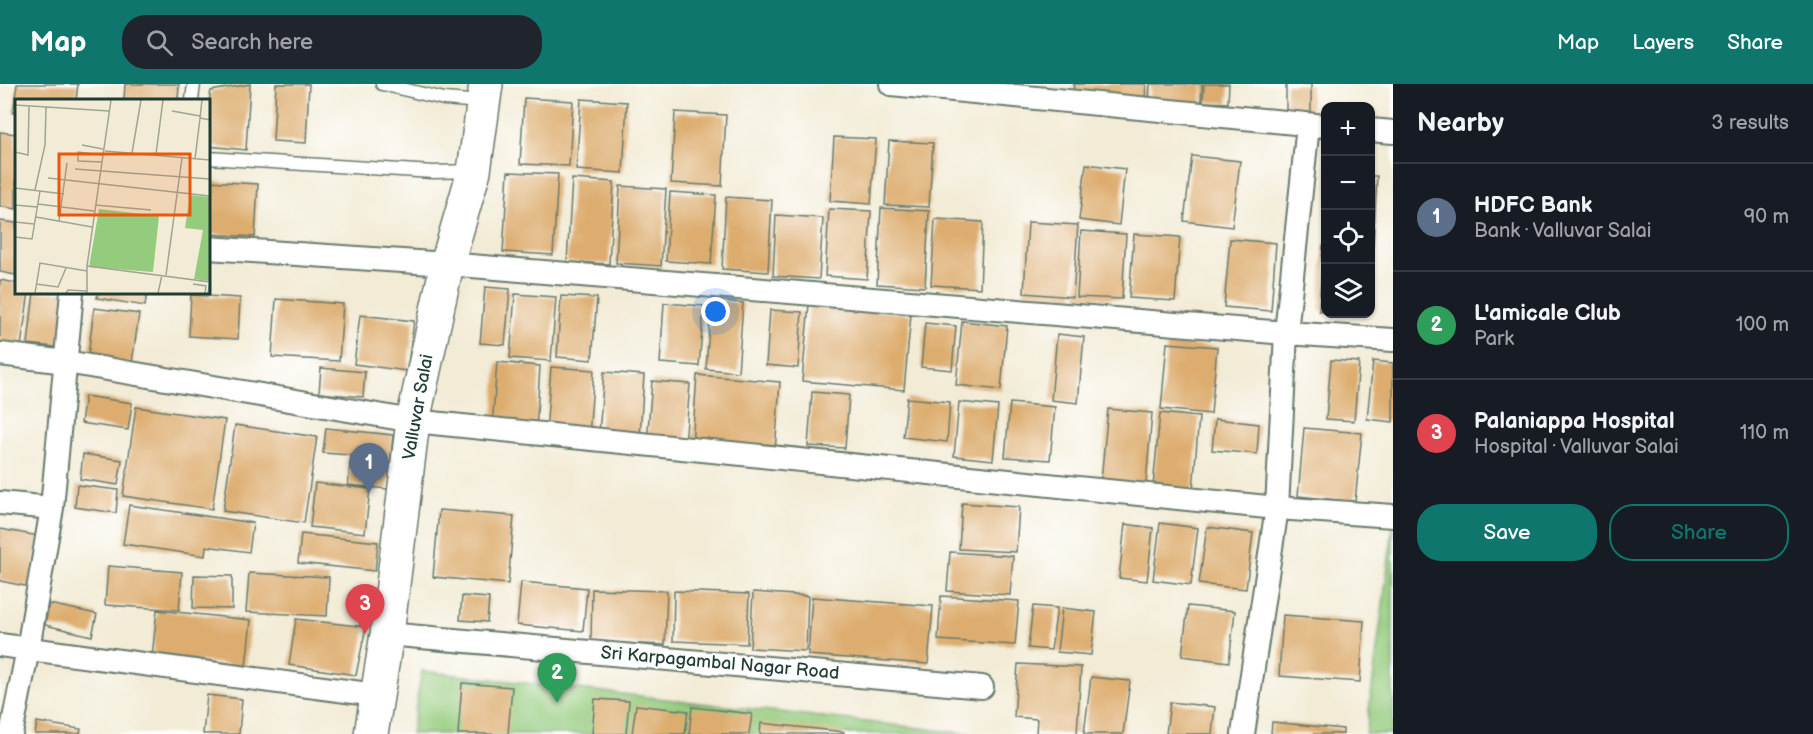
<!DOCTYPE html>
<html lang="en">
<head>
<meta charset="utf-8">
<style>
  :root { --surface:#171b24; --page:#20242c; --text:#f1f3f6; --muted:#9ea1a6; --line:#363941; --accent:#0f766e }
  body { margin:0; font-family:"Balsamiq Sans",sans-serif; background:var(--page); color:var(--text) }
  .controls { position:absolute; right:18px; top:18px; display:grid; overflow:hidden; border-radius:12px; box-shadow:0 2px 4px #0004 }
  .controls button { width:54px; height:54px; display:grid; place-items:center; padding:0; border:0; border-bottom:2px solid var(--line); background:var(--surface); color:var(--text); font:30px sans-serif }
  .you { position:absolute; left:716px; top:228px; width:21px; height:21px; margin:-15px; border:4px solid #fff; border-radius:50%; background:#1a73e8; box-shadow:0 0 0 9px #1a73e833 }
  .badge { display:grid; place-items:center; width:39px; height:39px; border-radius:50%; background:var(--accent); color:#fff; font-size:20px; font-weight:700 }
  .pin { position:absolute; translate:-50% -50px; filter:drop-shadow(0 2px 3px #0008) }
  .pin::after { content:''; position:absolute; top:32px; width:21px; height:18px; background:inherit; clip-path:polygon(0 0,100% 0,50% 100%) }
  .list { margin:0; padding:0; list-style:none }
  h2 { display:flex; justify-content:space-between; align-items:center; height:78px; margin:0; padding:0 24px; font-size:26px }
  h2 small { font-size:20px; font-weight:400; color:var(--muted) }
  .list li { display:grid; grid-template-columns:39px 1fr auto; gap:18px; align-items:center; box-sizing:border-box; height:108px; padding:0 24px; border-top:2px solid var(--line) }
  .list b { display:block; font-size:22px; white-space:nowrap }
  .list p { margin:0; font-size:20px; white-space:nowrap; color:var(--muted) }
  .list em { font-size:20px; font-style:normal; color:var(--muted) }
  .actions { display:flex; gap:12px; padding:18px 24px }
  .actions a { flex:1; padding:14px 0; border:2px solid var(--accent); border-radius:24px; text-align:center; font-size:21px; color:var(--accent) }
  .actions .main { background:var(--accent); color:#fff }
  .icon { flex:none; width:33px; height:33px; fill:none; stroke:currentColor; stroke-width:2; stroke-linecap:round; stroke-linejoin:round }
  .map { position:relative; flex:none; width:1393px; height:650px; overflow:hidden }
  header { display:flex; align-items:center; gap:36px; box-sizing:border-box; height:84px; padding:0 30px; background:var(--accent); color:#fff }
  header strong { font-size:28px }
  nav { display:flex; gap:33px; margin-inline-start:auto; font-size:21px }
  .search { width:420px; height:54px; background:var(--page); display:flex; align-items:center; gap:15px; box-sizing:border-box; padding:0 21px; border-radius:24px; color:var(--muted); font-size:22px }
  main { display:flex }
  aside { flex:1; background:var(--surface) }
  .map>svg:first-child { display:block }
</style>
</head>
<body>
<header>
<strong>Map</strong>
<div class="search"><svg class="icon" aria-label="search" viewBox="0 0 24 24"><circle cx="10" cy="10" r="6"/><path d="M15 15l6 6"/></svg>Search here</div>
<nav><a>Map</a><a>Layers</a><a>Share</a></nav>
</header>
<main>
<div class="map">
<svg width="1393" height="650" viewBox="0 0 1393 650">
  <rect width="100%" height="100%" fill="#fff"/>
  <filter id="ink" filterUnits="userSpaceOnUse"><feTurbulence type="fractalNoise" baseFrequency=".0167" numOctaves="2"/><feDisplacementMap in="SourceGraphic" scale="12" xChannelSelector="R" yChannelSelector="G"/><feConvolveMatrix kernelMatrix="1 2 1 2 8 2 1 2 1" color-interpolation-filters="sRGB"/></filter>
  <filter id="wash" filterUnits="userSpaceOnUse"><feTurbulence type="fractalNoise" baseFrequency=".008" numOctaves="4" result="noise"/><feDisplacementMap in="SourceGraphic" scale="24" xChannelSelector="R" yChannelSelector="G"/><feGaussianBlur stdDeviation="1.35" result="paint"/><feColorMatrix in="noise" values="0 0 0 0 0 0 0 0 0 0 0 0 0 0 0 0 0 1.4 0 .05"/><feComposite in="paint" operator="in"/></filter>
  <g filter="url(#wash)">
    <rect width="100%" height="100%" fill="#f2ebd5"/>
    <path fill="#94cb7d" stroke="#5a8458" stroke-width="1.5" d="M1393 443V650H1366Z
      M422 587 971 650H411Z"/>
    <g id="blocks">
      <path fill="#ddad6f" d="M17 0H78L76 16H16V29H13Z
        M125 0H179L178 16H124Z
        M250 0 246 66 208 62V22L211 7Z
        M276 0H309L306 59 273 57Z
        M1074 0H1146L1145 16 1073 11Z
        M1150 0H1202L1201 22 1149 19Z
        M1204 0H1229L1228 19 1203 18Z
        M1286 0H1311V36H1286Z
        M524 14 573 17 569 82 520 80Z
        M581 15 627 18 623 89 576 86Z
        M675 28 726 31 722 102 671 99Z
        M0 48 16 50V125L0 122Z
        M834 53 876 55 871 120 830 117Z
        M889 57 933 59 929 123 885 121Z
        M1192 72 1240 77 1232 143 1184 137Z
        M1086 80 1125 85 1119 141 1079 136Z
        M508 88 558 90 553 171 503 168Z
        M1370 92H1377L1373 162H1370Z
        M572 95 614 98 609 180 567 178Z
        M208 97 258 100 255 153 208 150Z
        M620 102 666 105 661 182 616 179Z
        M670 108 716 111 711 180 666 177Z
        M726 113 772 116 768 188 722 185Z
        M881 124 929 127 925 203 877 200Z
        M829 125 871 127 867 195 825 192Z
        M776 131 823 134 819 195 773 192Z
        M935 135 983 138 980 204 931 201Z
        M0 137 16 139V191L0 188Z
        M1028 138 1078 141 1073 213 1024 209Z
        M1081 147 1126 150 1122 215 1077 213Z
        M1134 150 1180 153 1175 217 1129 214Z
        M1230 155 1276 159 1271 227 1224 223Z
        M1323 162H1326V227H1319Z
        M0 196 16 199V208H29L21 262 0 259Z
        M485 203 510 205 505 261 480 259Z
        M34 208H70L63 264 28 260Z
        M98 208H147L145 222 97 214Z
        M515 210 556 213 551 277 510 274Z
        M191 211 240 214 238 255 189 252Z
        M561 212 597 214 592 276 557 273Z
        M276 215 343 220 339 277 272 273Z
        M711 216 743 219 738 288 706 285Z
        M664 219 704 222 699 282 660 279Z
        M809 220 911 230 904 306 802 297Z
        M94 224 139 230 132 279 88 273Z
        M770 226 802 228 798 284 766 281Z
        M360 231 414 237 407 287 354 280Z
        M962 237 1007 242 1001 306 956 301Z
        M925 239 956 242 952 286 921 283Z
        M1057 250 1084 253 1078 319 1051 316Z
        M1167 259 1217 263 1211 330 1161 325Z
        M1331 276 1359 278 1354 337 1326 335Z
        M1373 277 1393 279V338L1367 335Z
        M497 278 540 282 536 347 492 344Z
        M551 283 594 286 589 352 546 349Z
        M321 284 365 288 363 313 319 309Z
        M604 288 644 291 640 352 599 350Z
        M697 291 780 298 775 368 692 362Z
        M652 297 690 300 685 361 647 358Z
        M812 308 849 311 845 364 808 362Z
        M85 312 132 319 128 346 81 339Z
        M907 314 950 318 947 358 903 353Z
        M959 318 998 322 993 376 954 372Z
        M1010 319 1055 323 1050 376 1005 373Z
        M136 323 225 336 212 425 123 412Z
        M1108 325 1152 329 1146 400 1101 396Z
        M1160 329 1199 333 1193 406 1153 403Z
        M1215 335 1259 340 1257 370 1212 366Z
        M235 341 317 353 304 439 223 427Z
        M326 344 393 351 388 405 348 401 351 371 323 369Z
        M1304 344 1362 349 1355 418 1298 412Z
        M83 370 122 376 118 401 80 395Z
        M315 399 370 405 365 449 310 443Z
        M77 401 118 406 116 429 75 423Z
        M962 419 1019 423 1016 468 959 465Z
        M129 421 253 439 249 468 206 462 205 472 123 460Z
        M439 426 514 432 508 500 433 493Z
        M1160 439 1198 444 1191 501 1153 496Z
        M1125 440 1153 444 1147 497 1119 494Z
        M1207 443 1253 449 1246 505 1199 500Z
        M0 445 39 452 30 503 0 497Z
        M301 450 378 458 375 487 298 479Z
        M950 468 1013 472 1010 511 947 507Z
        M108 482 182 488 179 526 105 521Z
        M249 489 329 493 327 532 246 528Z
        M194 491 232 492V525L193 524Z
        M521 498 587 504 583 547 517 541Z
        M592 505 667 507 665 561 591 558Z
        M674 507 749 510 747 560 673 557Z
        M753 508 808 512 806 567 750 564Z
        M462 512 489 514 487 538 460 536Z
        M941 512 1019 517 1015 561 938 556Z
        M812 513 933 522 928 580 808 571Z
        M49 520 97 530 92 552 45 541Z
        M1033 522 1057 524 1051 566 1028 564Z
        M1188 522 1235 527 1229 578 1182 572Z
        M1062 524 1096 528 1091 571 1057 568Z
        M157 526 251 536 246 582 152 573Z
        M1283 531 1364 537 1360 598 1279 592Z
        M296 535 366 543 356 591 289 581Z
        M1018 580 1081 583 1077 650 1036 649 1037 635 1014 633Z
        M1091 593 1130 597 1123 650H1084Z
        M462 599 512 603 508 650H458Z
        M207 611 242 615 239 650H203Z
        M595 615 629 617 626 650H592Z
        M1170 618 1215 623 1212 650H1166Z
        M636 621 688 627 685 650H632Z
        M692 623 752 630 749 650H689Z
        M37 638 81 645 80 650H35Z
        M1272 638 1343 645V650H1271Z
        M761 639 844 648V650H760Z"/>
    </g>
  </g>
  <g filter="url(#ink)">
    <use href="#blocks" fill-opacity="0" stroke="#697a6c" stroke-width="1.5"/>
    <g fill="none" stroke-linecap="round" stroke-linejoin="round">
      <g stroke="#697a6c" stroke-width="15">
        <path id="lane" d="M382 0 444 15 481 18
          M192 16 194 0
          M208 74 433 88 473 87"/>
      </g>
      <g stroke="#697a6c" stroke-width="26">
        <path id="street" d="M891 0 1326 42
          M1370 46 1393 48
          M208 164 447 180 1286 249 1393 256
          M0 270 66 278 413 337 1277 424 1393 432
          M0 419 52 424
          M387 550 982 603
          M0 561 376 611
          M11 650 28 565 52 424 72 208
          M1243 650 1277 424 1286 249 1308 41"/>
      </g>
      <g stroke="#697a6c" stroke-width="36">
        <path id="secondary" d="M371 650 387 550 413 337 447 180 474 87 486 0"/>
      </g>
      <use href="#lane" stroke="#fff" stroke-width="12"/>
      <use href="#street" stroke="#fff" stroke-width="22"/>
      <use href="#secondary" stroke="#fff" stroke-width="33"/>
    </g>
  </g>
  <g text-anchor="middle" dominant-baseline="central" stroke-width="4.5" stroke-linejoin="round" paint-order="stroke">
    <g font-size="18" fill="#1f3d34" stroke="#fff">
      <text transform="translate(418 323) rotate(-80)">Valluvar Salai</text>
      <text transform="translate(720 579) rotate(5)">Sri Karpagambal Nagar Road</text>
    </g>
  </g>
  <g transform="translate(15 15)">
    <rect width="195" height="195" fill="#f2ebd5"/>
    <path d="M175 96 195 98V182L179 180 188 131 170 129ZM84 110 144 117 138 173 74 168Z" fill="#94cb7d"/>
    <path fill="none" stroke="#9ea595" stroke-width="1.5" d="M187 1 185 19 195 21M0 6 94 12M157 12 185 17M67 46 88 50M90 52 195 61M0 53 13 56 14 7M117 54 126 1M141 55 148 1M180 60 185 19M87 63 63 62V53L89 56M60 70 195 80M33 79 195 97M0 89 49 95M20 91 30 46 31 8M23 105 79 112M0 106 22 108M80 106 136 111M21 118 77 128M44 122 52 64M0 123 19 125M0 138 17 140 25 92M72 167 195 183 193 194M151 176 167 59M21 185 43 188 51 169M178 185 191 187 190 194M20 194 25 164 72 172M51 194 53 191 72 192M72 194V167L96 1M143 194 147 176"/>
    <path fill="#e8590c" fill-opacity="0.15" stroke="#e8590c" stroke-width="3" d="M44 55H175V116H44Z"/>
    <rect width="195" height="195" fill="none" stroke="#1f3d34" stroke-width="3"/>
  </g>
</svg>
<div class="controls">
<button>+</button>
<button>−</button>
<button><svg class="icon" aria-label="locate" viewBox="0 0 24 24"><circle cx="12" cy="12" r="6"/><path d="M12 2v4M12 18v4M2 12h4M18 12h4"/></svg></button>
<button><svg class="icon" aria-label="layers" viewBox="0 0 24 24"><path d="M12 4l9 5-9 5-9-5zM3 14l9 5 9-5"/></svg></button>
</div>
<div class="you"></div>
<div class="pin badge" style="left:369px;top:409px;background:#5c6f8a">1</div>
<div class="pin badge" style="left:557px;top:619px;background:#2e9e5b">2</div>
<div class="pin badge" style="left:365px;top:550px;background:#e0444e">3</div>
</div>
<aside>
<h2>Nearby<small>3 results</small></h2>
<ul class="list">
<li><span class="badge" style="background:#5c6f8a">1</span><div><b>HDFC Bank</b><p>Bank · Valluvar Salai</p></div><em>90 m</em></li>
<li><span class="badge" style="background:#2e9e5b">2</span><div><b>L'amicale Club</b><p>Park</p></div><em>100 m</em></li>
<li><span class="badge" style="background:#e0444e">3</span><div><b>Palaniappa Hospital</b><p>Hospital · Valluvar Salai</p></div><em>110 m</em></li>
</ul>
<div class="actions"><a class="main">Save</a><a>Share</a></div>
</aside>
</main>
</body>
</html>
